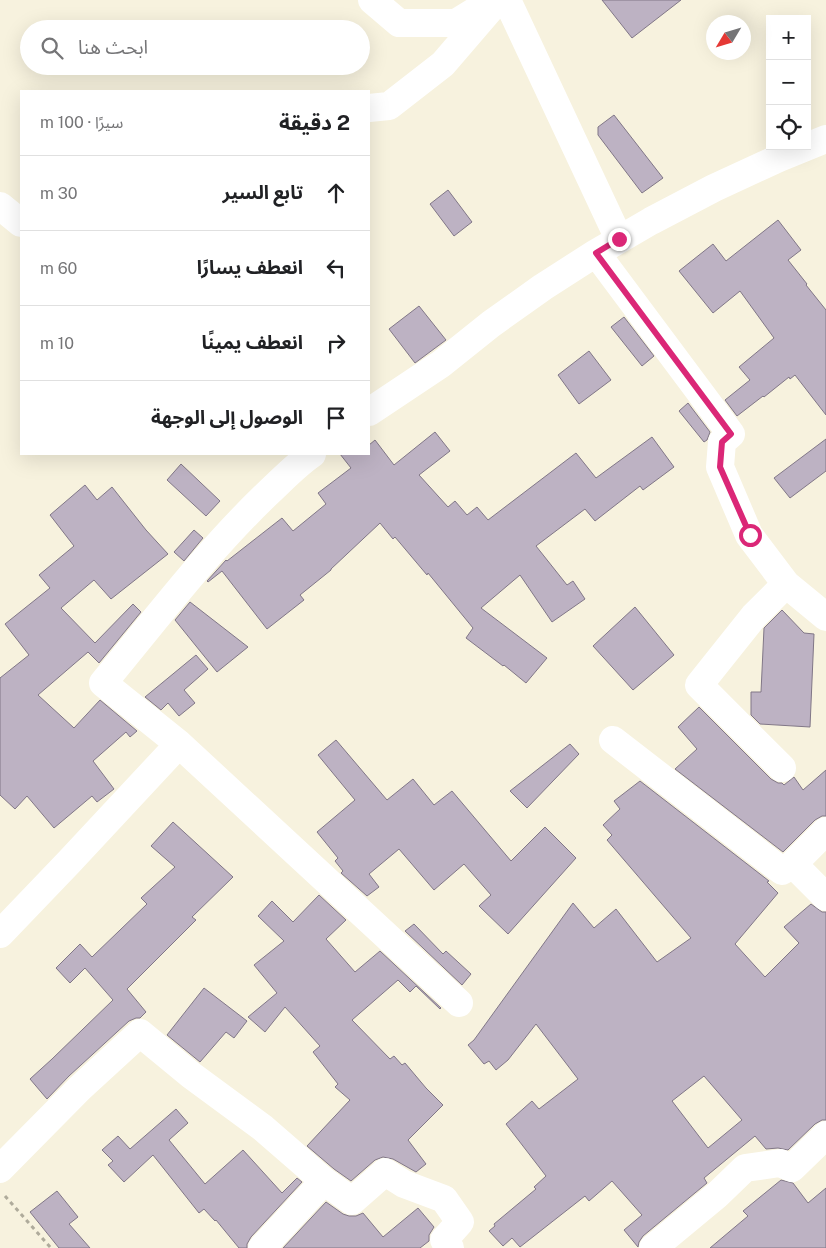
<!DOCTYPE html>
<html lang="ar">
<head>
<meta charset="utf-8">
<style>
  :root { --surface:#fff; --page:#f2f2f2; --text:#202124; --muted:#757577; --line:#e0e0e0 }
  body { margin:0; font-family:"Public Sans","Noto Sans Arabic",sans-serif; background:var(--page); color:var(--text); direction:rtl }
  .controls { position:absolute; right:15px; top:15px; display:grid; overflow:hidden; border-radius:0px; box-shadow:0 5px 20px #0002 }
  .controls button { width:45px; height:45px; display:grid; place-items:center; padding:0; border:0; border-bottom:1px solid var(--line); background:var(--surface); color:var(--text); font:25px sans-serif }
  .compass { position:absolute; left:706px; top:15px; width:45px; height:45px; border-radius:50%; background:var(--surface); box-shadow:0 5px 20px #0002; rotate:232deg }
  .stop { position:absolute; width:15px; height:15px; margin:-11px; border:4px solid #db2777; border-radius:50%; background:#fff }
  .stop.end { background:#db2777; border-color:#fff; box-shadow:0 1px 5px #0008 }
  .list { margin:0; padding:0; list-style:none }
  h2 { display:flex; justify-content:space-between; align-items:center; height:65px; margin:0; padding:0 20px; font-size:21px }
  h2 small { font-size:16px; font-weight:400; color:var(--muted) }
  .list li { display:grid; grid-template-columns:32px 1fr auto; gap:15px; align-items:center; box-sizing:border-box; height:75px; padding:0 20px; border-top:1px solid var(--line) }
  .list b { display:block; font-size:19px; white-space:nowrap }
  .list em { font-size:16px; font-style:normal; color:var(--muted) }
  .icon { flex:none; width:28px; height:28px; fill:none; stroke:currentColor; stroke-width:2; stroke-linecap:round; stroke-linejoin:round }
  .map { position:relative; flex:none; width:826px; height:1248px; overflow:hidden; direction:ltr }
  .search { position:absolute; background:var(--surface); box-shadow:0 5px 20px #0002; left:20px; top:20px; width:350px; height:55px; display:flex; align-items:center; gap:12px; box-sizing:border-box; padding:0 18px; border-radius:28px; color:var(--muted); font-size:19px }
  .panel { position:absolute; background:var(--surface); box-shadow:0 5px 20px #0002; left:20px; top:90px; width:350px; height:365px; border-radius:0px; direction:rtl }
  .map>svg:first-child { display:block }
</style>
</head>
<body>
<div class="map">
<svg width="826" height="1248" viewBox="0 0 826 1248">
  <rect width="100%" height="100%" fill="#f7f2de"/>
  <path fill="#bdb2c3" stroke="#817787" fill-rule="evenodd" d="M602 0H681L632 38Z
    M614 115 663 178 642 193 598 135V127Z
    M448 190 472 222 454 236 430 204Z
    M778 220 801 250 788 260 807 284 806 285 826 310V415L795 375 790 379 789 377 764 397 763 396 737 416 725 400 750 380 739 367 774 338 740 291 713 313 679 271 713 244 726 261Z
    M419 306 446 340 415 363 389 329Z
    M624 317 654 356 642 366 611 327Z
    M589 351 611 380 579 404 558 375Z
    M688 403 710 432 707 440 704 442 679 411Z
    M435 432 450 451 419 475 448 507 455 501 467 515 477 507 488 520 576 453 596 478 652 437 674 467 643 490 640 486 595 521 585 509 536 546 567 585 573 581 585 599 552 622 520 575 481 608 547 658 526 683 504 665 503 666 466 638 473 628 428 573 427 575 395 537 393 539 380 523 331 569V570L300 595 304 600 267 629 222 571 208 582 207 581 226 560 227 561 282 518 293 531 326 504 318 493 351 468 340 454H369V445L375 440 394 465Z
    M826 439V471L790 498 774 478Z
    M181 464 220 501 206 516 167 480Z
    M85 485 97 500 112 487 146 530 168 554 111 599 94 580 61 608 95 643 133 604 141 612 99 663 88 652 38 695 74 728 100 700 137 731 130 737 126 732 93 761 114 789 97 802 92 796 54 828 27 796 15 809 0 795V678L29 655 5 624 50 588 39 575 74 546 50 515Z
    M194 530 203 538 184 561 174 552Z
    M190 602 248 647 217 672 175 620Z
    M635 607 674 655 633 690 593 646Z
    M782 610 804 633 814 634 810 727 760 724 751 715V692H761L764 628Z
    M196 655 208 669 184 690 195 703 179 716 168 703 161 710 145 697Z
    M699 707 771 779 778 783H782L784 785 794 777 803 790 826 770V816H822L815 820 783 852 675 769 697 749 678 727Z
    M336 740 387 800 413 779 434 805 452 791 511 861 545 827 576 858 508 934 479 906 491 895 464 864 434 890 399 849 369 874 379 887 367 896 341 873 343 871 335 861 338 858 317 832 355 800 318 755Z
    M570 744 579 754 527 808 510 791Z
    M640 781 769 881 767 882 778 893 735 944 765 977 799 943 784 927 811 904 822 912H826V1120H822L815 1124 788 1150 778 1148 766 1149 755 1136 704 1178 707 1183 643 1236 639 1242 638 1247 624 1230 642 1215 612 1181 589 1201 585 1196 520 1247 512 1238 503 1246 489 1231 495 1226 494 1224 536 1189 534 1187 546 1176 506 1124 532 1101 539 1109 578 1079 536 1024 508 1060 496 1070 489 1061 484 1064 468 1045 474 1040 573 903 594 928 616 909 657 962 691 938 607 840 612 835 603 825 620 809 614 801ZM704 1076 742 1120 708 1148 672 1101Z
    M173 822 233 877 192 917 196 920 127 989 146 1012 140 1018H136L129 1021 69 1076 47 1099 30 1079 52 1059 113 1000 85 968 70 983 56 968 80 944 92 957 147 904 141 898 175 867 151 846Z
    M319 895 346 920 326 939 355 972 380 951 441 1008 440 1009 416 986 410 992 398 980 352 1020 390 1059 394 1056 402 1065 405 1063 426 1088 443 1105 408 1140 426 1164 416 1172 393 1159 383 1157 375 1160 351 1181 334 1169 307 1146 350 1100 335 1087 338 1084 313 1052 320 1046 285 1007 265 1032 248 1017 277 993 254 965 284 941 258 916 272 901 293 922Z
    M414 924 443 954 446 951 471 974 462 985 405 931Z
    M204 988 247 1021 234 1038 226 1032 200 1062 167 1035Z
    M176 1109 188 1123 169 1140 205 1184 243 1150 282 1193 297 1178 302 1182 251 1237 247 1244V1248H239L216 1220 215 1221 204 1209 199 1213 153 1155 124 1182 108 1165 113 1161 102 1150 118 1136 130 1149Z
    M781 1180 793 1183 808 1203 826 1188V1248H710L748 1216 743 1211Z
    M57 1191 78 1217 69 1224 90 1248H59L30 1212Z
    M326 1202 343 1214 349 1216H356L363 1213 383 1237 418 1208 434 1227 429 1235V1241L420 1248H283Z"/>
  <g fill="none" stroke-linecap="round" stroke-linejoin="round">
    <path stroke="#afab9b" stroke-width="3" stroke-dasharray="4 4" stroke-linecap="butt" d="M5 1196 51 1248"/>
    <path stroke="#fff" stroke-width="28" d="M372 0 399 23H456L485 5
      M507 0 619 239
      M369 108 389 106 443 64 498 0
      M0 206 21 223
      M596 253 731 434 722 442 720 467 749 535 786 584 826 617
      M369 412 441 364 491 324 543 287 596 253 651 221 714 188 779 158 826 139
      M312 454C296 465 283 479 269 492 208 550 157 618 103 683L179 744 459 1003
      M613 740 782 871 793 864 826 831
      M782 768 699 685 754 616 786 584
      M793 864 826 897
      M0 934 69 862 179 744
      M0 1169 80 1088 140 1033 191 1075 263 1128 324 1181 352 1201 385 1172 404 1184 444 1199 460 1222 444 1240 450 1248
      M262 1248 324 1181
      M653 1248 717 1195 745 1168 780 1163 792 1168 826 1135"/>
  </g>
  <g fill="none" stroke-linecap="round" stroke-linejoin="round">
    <path stroke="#db2777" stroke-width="6" d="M619 239 596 253 731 434 722 442 720 467 750 535"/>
  </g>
</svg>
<div class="controls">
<button>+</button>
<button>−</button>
<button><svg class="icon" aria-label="locate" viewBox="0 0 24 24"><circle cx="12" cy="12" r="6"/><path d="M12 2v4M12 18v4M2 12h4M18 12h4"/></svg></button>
</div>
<svg class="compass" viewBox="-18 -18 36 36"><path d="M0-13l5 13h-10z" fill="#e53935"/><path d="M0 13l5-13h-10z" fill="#757577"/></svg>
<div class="stop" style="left:750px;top:535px"></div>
<div class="stop end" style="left:619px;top:239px"></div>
<div class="search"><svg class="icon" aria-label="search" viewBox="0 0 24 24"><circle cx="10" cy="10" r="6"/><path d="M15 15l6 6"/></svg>ابحث هنا</div>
<section class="panel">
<h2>2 دقيقة<small>سيرًا · 100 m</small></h2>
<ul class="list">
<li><svg class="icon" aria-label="ahead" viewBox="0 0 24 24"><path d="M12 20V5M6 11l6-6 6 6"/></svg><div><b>تابع السير</b></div><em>30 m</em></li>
<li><svg class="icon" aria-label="left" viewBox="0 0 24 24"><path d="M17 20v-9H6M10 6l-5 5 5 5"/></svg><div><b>انعطف يسارًا</b></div><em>60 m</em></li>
<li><svg class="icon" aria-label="right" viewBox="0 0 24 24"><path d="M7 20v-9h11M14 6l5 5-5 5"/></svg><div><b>انعطف يمينًا</b></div><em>10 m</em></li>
<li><svg class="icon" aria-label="arrive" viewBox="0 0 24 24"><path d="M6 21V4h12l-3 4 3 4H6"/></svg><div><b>الوصول إلى الوجهة</b></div></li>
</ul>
</section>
</div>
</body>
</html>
